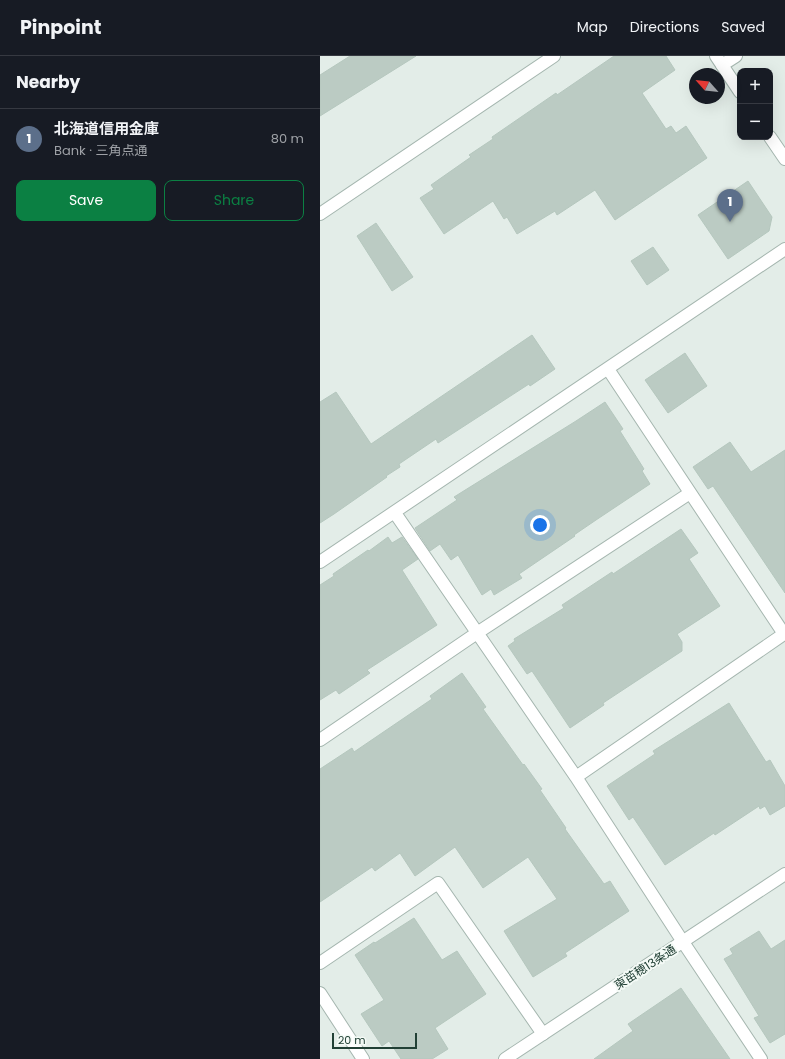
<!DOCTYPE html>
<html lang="en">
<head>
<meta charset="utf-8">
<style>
  :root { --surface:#171b24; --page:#20242c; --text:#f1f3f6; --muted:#9ea1a6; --line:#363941; --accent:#0b8043 }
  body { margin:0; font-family:Poppins,"Noto Sans JP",sans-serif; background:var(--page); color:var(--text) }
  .controls { position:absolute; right:12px; top:12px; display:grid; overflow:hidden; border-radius:8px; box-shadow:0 4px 16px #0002 }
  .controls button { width:36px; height:36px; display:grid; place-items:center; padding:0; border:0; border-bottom:1px solid var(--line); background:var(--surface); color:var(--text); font:20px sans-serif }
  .compass { position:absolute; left:369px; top:12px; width:36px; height:36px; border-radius:50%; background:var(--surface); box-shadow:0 4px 16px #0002; rotate:297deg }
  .scale { position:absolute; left:12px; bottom:10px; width:85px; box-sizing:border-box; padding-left:4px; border:2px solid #214035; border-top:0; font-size:11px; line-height:14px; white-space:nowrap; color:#214035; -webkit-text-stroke:3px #f4faf6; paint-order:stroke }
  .you { position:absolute; left:220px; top:469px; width:14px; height:14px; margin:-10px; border:3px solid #fff; border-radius:50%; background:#1a73e8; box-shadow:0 0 0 6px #1a73e833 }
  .badge { display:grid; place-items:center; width:26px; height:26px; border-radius:50%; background:var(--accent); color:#fff; font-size:13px; font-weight:700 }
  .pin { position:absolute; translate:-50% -33px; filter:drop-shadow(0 1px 2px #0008) }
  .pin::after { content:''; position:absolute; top:21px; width:14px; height:12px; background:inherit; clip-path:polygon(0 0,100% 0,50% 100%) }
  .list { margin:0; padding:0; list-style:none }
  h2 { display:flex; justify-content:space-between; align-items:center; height:52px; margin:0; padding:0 16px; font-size:17px }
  h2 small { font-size:13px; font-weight:400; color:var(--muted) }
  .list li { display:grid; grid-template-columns:26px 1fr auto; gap:12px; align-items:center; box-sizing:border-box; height:60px; padding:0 16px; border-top:1px solid var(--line) }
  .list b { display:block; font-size:15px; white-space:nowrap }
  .list p { margin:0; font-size:13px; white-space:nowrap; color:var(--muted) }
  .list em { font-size:13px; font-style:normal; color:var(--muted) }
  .actions { display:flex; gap:8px; padding:12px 16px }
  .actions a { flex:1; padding:9px 0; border:1px solid var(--accent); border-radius:8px; text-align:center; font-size:14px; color:var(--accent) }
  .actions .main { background:var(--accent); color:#fff }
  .map { position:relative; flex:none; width:465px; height:1003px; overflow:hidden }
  header { display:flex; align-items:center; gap:24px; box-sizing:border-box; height:56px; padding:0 20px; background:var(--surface); border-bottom:1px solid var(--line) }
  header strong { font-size:19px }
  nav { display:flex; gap:22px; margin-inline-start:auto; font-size:14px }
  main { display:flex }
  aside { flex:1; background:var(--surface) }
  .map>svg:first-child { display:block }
</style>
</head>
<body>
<header>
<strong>Pinpoint</strong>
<nav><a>Map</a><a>Directions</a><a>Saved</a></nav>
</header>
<main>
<aside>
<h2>Nearby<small></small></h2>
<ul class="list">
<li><span class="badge" style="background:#5c6f8a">1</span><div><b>北海道信用金庫</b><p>Bank · 三角点通</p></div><em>80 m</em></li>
</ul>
<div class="actions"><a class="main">Save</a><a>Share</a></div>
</aside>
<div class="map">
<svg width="465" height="1003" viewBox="0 0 465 1003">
  <rect width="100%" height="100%" fill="#e3ede8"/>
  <path fill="#bbcbc3" stroke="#b5c7be" d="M30 0H96L0 60V19Z
    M294 0H346L355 14 322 37 346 73 351 70 356 77 366 70 387 102 295 164 275 134 237 159 235 155 197 178 187 161 184 163 173 145 124 178 100 142 114 133 111 129 151 101 149 99 173 83 172 81 236 37 237 39Z
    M428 125 452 161 449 175 408 203 378 159Z
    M56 167 93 221 72 235 37 180Z
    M333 191 349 214 327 229 311 205Z
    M212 279 235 313 210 330 209 328 118 387 116 383 79 408 80 411 66 420 67 421 14 458 0 467V346L16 336 51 388Z
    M365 297 387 330 348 357 325 324Z
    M285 346 303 373 300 375 324 413 322 415 330 428 276 464 254 479 255 480 199 518 202 522 174 539 171 533 162 539 138 499 131 504 120 488 110 495 95 472 137 444 134 441 256 365Z
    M410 386 431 416 465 394V537L393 430 388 433 373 411Z
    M361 473 378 497 369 503 400 550 357 578 362 586V595L283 647 284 649 250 672 212 615 207 618 188 590 195 585 194 583 244 552 242 549 292 516 293 518Z
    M68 481 72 487 82 481 98 503 82 514 117 569 47 614 50 617 19 638 16 634 0 644V529L14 520 13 518 48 494 49 495Z
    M142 617 166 651 163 653 203 709 204 708 222 733 220 734 246 772 245 773 284 828 290 825 309 855 245 897 247 900 213 921 184 875 237 843 208 801 163 832 135 791 95 820 80 797 55 815 52 811 0 846V713L32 692 34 696 112 643 110 640Z
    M409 647 446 706 450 704 465 730V750L450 759 445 750 440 753 439 750 395 779 394 777 345 809 313 761 309 764 287 730 335 698 333 695Z
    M94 862 122 904 137 895 166 938 115 972 128 993 112 1003H81L69 985 62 990 41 958 64 944 35 899 54 886 55 887Z
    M439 875 451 893 465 884V978L450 987 434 962 439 960 404 903 413 898 410 893Z
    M361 932 410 1003H274L313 975 308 968Z"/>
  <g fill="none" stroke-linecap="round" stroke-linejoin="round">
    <g stroke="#a5b6af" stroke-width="14">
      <path id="minor" d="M402 9 416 0
        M0 158 234 0
        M75 457 256 721 363 886 441 1003
        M0 506 465 193
        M0 684 157 577 370 437
        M256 721 464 578 288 313
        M0 907 118 827 223 978
        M0 937 43 1003"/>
    </g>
    <g stroke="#a5b6af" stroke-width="14">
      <path id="tertiary" d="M396 0 420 36
        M450 81 465 103
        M185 1003 465 818"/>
    </g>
    <use href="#minor" stroke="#fff" stroke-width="12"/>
    <use href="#tertiary" stroke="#fff" stroke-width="12"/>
  </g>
  <g text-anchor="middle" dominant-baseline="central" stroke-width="4" stroke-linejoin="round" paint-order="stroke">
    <g font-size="12" fill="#214035" stroke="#f4faf6">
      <text transform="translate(325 911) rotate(-33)">東苗穂13条通</text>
    </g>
  </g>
</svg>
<div class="controls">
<button>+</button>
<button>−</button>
</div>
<svg class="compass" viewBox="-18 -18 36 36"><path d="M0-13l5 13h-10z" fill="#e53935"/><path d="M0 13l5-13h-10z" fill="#9ea1a6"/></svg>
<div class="scale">20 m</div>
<div class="you"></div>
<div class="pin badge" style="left:410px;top:166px;background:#5c6f8a">1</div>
</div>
</main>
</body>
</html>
